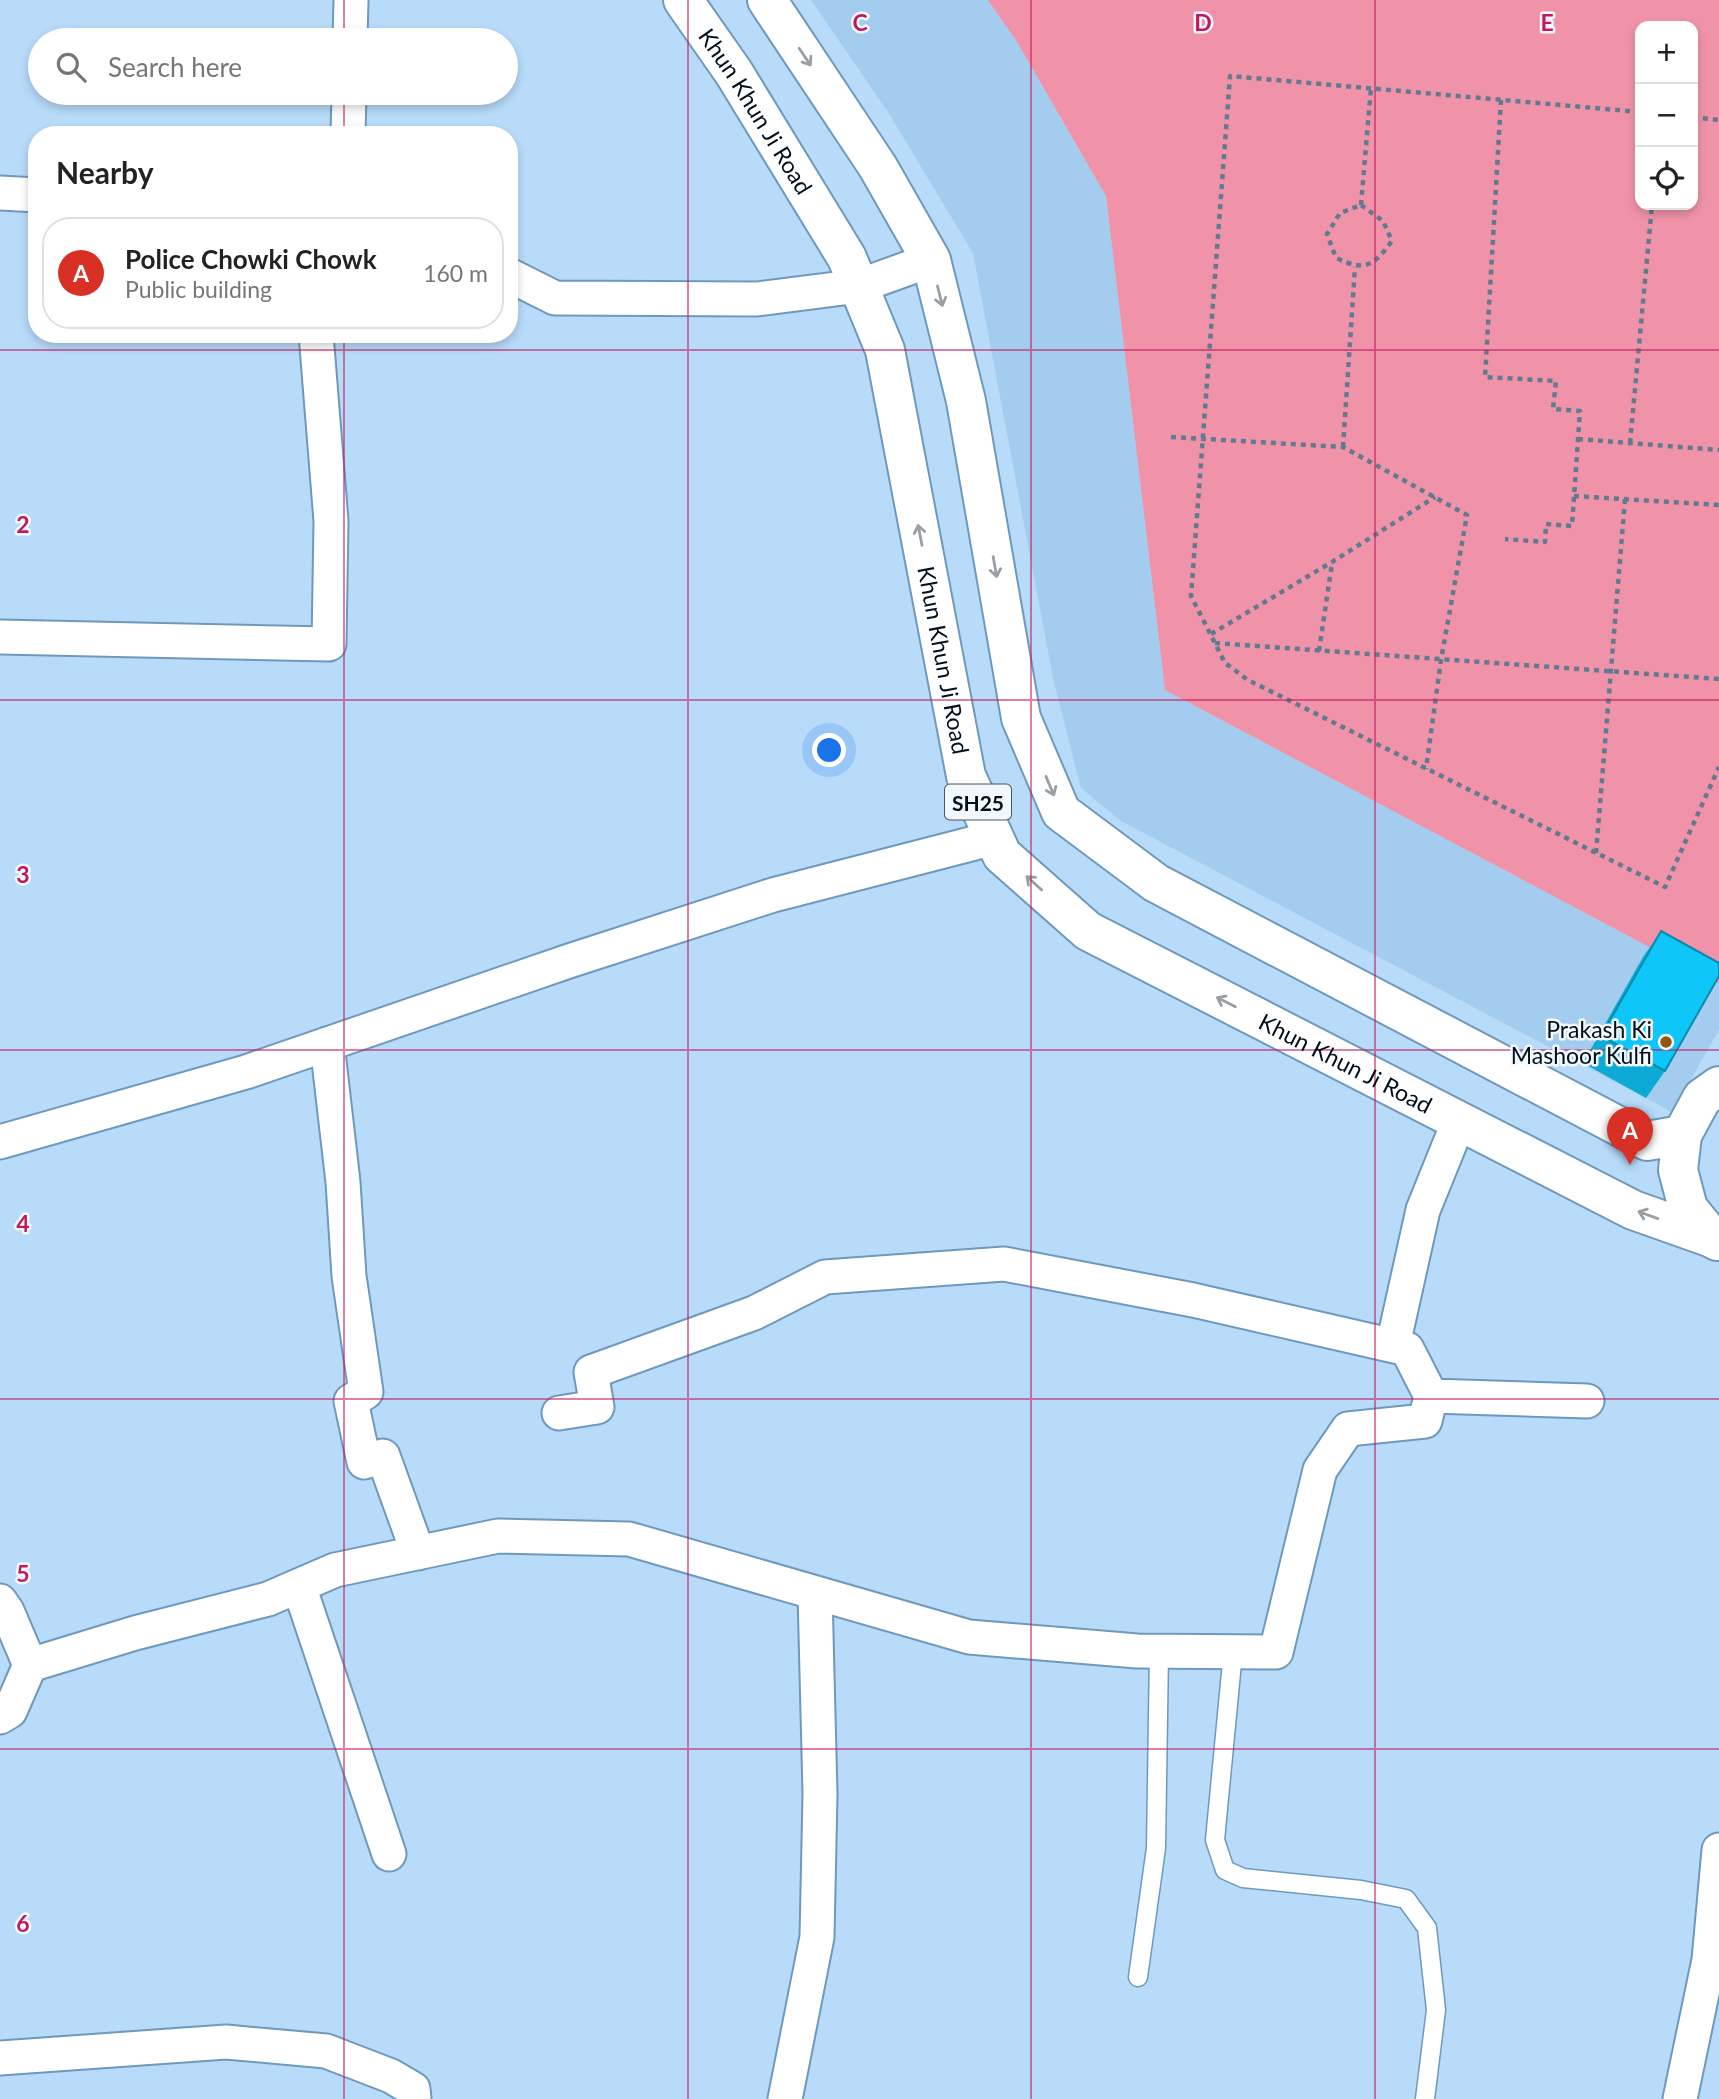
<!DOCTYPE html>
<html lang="en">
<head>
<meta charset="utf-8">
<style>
  :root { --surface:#fff; --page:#f2f2f2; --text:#222; --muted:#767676; --line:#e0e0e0; --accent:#d93025 }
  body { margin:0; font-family:Lato,sans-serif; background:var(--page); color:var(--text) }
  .controls { position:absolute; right:21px; top:21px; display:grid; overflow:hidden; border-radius:14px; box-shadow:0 4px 10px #0003 }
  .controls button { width:63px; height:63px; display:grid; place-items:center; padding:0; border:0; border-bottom:2px solid var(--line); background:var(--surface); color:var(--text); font:35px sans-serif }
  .you { position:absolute; left:830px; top:751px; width:24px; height:24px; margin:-18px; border:5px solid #fff; border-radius:50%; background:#1a73e8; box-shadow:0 0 0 10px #1a73e833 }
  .badge { display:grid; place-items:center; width:46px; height:46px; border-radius:50%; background:var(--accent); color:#fff; font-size:23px; font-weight:700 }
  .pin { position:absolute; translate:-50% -58px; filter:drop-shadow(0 2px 4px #0008) }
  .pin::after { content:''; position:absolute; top:37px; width:24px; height:21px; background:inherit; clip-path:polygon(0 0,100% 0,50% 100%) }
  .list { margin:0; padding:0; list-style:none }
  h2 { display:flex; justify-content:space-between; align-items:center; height:91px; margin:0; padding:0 28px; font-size:30px }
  h2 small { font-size:23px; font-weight:400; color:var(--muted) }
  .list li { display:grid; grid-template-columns:46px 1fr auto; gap:21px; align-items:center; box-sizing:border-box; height:112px; margin:0 14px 14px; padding:0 14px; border:2px solid var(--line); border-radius:28px }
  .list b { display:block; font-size:26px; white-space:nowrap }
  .list p { margin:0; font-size:23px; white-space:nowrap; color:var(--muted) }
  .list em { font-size:23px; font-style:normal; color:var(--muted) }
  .icon { flex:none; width:38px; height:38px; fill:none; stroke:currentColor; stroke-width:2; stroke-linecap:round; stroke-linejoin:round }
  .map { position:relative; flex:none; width:1719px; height:2099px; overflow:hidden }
  .search { position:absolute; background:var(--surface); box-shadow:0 4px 10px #0003; left:28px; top:28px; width:490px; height:77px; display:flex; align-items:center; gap:18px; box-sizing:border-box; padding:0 24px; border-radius:38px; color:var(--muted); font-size:26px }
  .panel { position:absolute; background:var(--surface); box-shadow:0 4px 10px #0003; left:28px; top:126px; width:490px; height:217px; border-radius:28px }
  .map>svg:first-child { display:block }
</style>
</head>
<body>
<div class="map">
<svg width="1719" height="2099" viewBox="0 0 1719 2099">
  <rect width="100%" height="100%" fill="#b8dbfa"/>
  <path fill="#a4ccee" d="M811 0H988L1017 42 1106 196 1165 690 1719 984V1030L1672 1112 1121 821 1081 788 1053 678 973 253 888 112Z"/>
  <path fill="#f093a9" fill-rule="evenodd" d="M988 0H1719V984L1165 690 1106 196 1017 42ZM1640 26H1693V205H1640Z"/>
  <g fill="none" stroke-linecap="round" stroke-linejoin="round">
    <g stroke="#6e99bd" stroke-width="21">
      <path id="lane" d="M1233 1652 1215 1840 1225 1870 1243 1878 1361 1890 1406 1899 1427 1928 1436 2010 1425 2099
        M1138 1977 1156 1848 1159 1651"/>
    </g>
    <g stroke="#6e99bd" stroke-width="37">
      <path id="street" d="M350 40 351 0
        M348 135 349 93
        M0 193 37 195
        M509 275 555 298 757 299 859 286 931 260
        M0 637 329 644 331 521 316 334
        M327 1044 343 1182 349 1276 366 1392 351 1401 364 1462 383 1456 418 1553
        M0 1142 246 1072 569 961 773 895 994 838
        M1393 1345 1423 1210 1459 1121
        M559 1413 597 1407 591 1372 754 1313 825 1277 1004 1264 1193 1300 1407 1349 1431 1396
        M299 1586 389 1854
        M0 1601 7 1611 30 1665
        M0 1717 10 1711 30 1665 135 1633 268 1599 335 1570 498 1536 629 1539 969 1637 1137 1651 1276 1652 1320 1470 1348 1429 1425 1421 1431 1396 1587 1401
        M0 2058 226 2042 326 2051 391 2076 413 2089 414 2099
        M785 2099 817 1937 820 1794 815 1593
        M1680 2099 1709 1960 1719 1850"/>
    </g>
    <g stroke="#6e99bd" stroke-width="42">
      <g id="primary">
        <path id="s1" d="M683 0 734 73 847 258 885 350 966 776 1002 855 1088 931 1633 1210 1712 1238"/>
        <path d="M767 0 878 167 931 260 966 401 1021 718 1061 812 1156 883 1647 1141 1682 1135"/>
        <path d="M1717 1241 1712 1238 1688 1208 1678 1170 1682 1135 1702 1098 1719 1086"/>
      </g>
    </g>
    <path stroke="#617a90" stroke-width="4.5" stroke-dasharray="5 5" stroke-linecap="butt" d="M1501 100 1485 377 1556 381 1553 409 1580 411 1572 526 1546 524 1545 542 1505 539
      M1640 112 1230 76 1191 596 1225 663 1248 680 1665 887 1719 767
      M1693 117 1719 120
      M1361 205 1383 221 1392 241C1373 266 1366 272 1336 258L1327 234 1340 213Z
      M1361 205 1371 88
      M1171 437 1343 447 1467 515 1441 660 1426 769
      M1578 439 1719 450
      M1630 443 1652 205
      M1343 447 1355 267
      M1574 496 1719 505
      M1211 634 1332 562 1435 497
      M1215 643 1719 679
      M1319 651 1332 563
      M1596 853 1625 499"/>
    <use href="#lane" stroke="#fff" stroke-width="18"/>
    <use href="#street" stroke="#fff" stroke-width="33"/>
    <use href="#primary" stroke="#fff" stroke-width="38"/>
  </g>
  <path fill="#0caad5" d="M1661 931 1665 1071 1646 1098 1583 1063 1643 957Z"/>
  <path fill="#0ec6f8" stroke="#0a8bae" stroke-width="2" d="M1661 931 1719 963V976L1665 1071 1601 1036Z"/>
  <defs><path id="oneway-shaft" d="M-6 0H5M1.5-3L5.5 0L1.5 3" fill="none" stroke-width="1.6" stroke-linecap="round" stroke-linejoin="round" transform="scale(1.75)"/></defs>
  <g stroke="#9a9fa4">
    <use href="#oneway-shaft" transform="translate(805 57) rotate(56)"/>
    <use href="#oneway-shaft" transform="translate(940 296) rotate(76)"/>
    <use href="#oneway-shaft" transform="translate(920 535) rotate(-101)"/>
    <use href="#oneway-shaft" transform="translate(995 567) rotate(80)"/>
    <use href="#oneway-shaft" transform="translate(1050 786) rotate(67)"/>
    <use href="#oneway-shaft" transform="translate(1034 883) rotate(-138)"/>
    <use href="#oneway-shaft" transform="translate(1226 1002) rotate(-153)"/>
    <use href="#oneway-shaft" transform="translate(1648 1215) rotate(-160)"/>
  </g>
  <path fill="none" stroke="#c2185b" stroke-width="2" stroke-opacity="0.55" d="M344 0V40M688 0V2099M1031 0V2099M1375 0V2099M344 93V135M344 334V2099M0 350H1719M0 700H1719M0 1050H1719M0 1399H1719M0 1749H1719"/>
  <circle fill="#915812" stroke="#f3f8fc" stroke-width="2.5" cx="1666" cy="1042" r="7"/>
  <g text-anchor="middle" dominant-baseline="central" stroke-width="5" stroke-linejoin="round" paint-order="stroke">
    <rect fill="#f3f8fc" stroke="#4a555f" stroke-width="2" x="945" y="784.5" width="66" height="35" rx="5"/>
    <g font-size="21" font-weight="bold" fill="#020f1c">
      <text x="978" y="802">SH25</text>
    </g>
    <g font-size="23" fill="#020f1c" stroke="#f3f8fc">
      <text stroke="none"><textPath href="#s1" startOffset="133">Khun Khun Ji Road</textPath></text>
      <text stroke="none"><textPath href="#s1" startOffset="721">Khun Khun Ji Road</textPath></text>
      <text stroke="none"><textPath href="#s1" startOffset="1330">Khun Khun Ji Road</textPath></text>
    </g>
    <g font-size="23" fill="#020f1c" stroke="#f3f8fc" text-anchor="end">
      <text x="1652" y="1029">Prakash Ki<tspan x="1652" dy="26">Mashoor Kulfi</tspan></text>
    </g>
  </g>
  <g font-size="23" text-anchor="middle" font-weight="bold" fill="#c2185b" stroke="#f3f8fc" stroke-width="5" stroke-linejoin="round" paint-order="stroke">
    <text x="860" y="31">C</text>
    <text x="1203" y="31">D</text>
    <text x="1547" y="31">E</text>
    <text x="23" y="533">2</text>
    <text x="23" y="883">3</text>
    <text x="23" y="1232">4</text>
    <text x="23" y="1582">5</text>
    <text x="23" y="1932">6</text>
  </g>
</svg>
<div class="controls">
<button>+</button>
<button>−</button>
<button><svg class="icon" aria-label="locate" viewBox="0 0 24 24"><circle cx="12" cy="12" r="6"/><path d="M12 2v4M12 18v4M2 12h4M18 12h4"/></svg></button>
</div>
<div class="you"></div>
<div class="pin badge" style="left:1630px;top:1165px">A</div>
<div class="search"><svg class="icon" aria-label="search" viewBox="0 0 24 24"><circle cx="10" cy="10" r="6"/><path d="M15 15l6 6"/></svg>Search here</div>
<section class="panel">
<h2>Nearby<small></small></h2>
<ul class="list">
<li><span class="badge">A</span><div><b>Police Chowki Chowk</b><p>Public building</p></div><em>160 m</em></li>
</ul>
</section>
</div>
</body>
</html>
